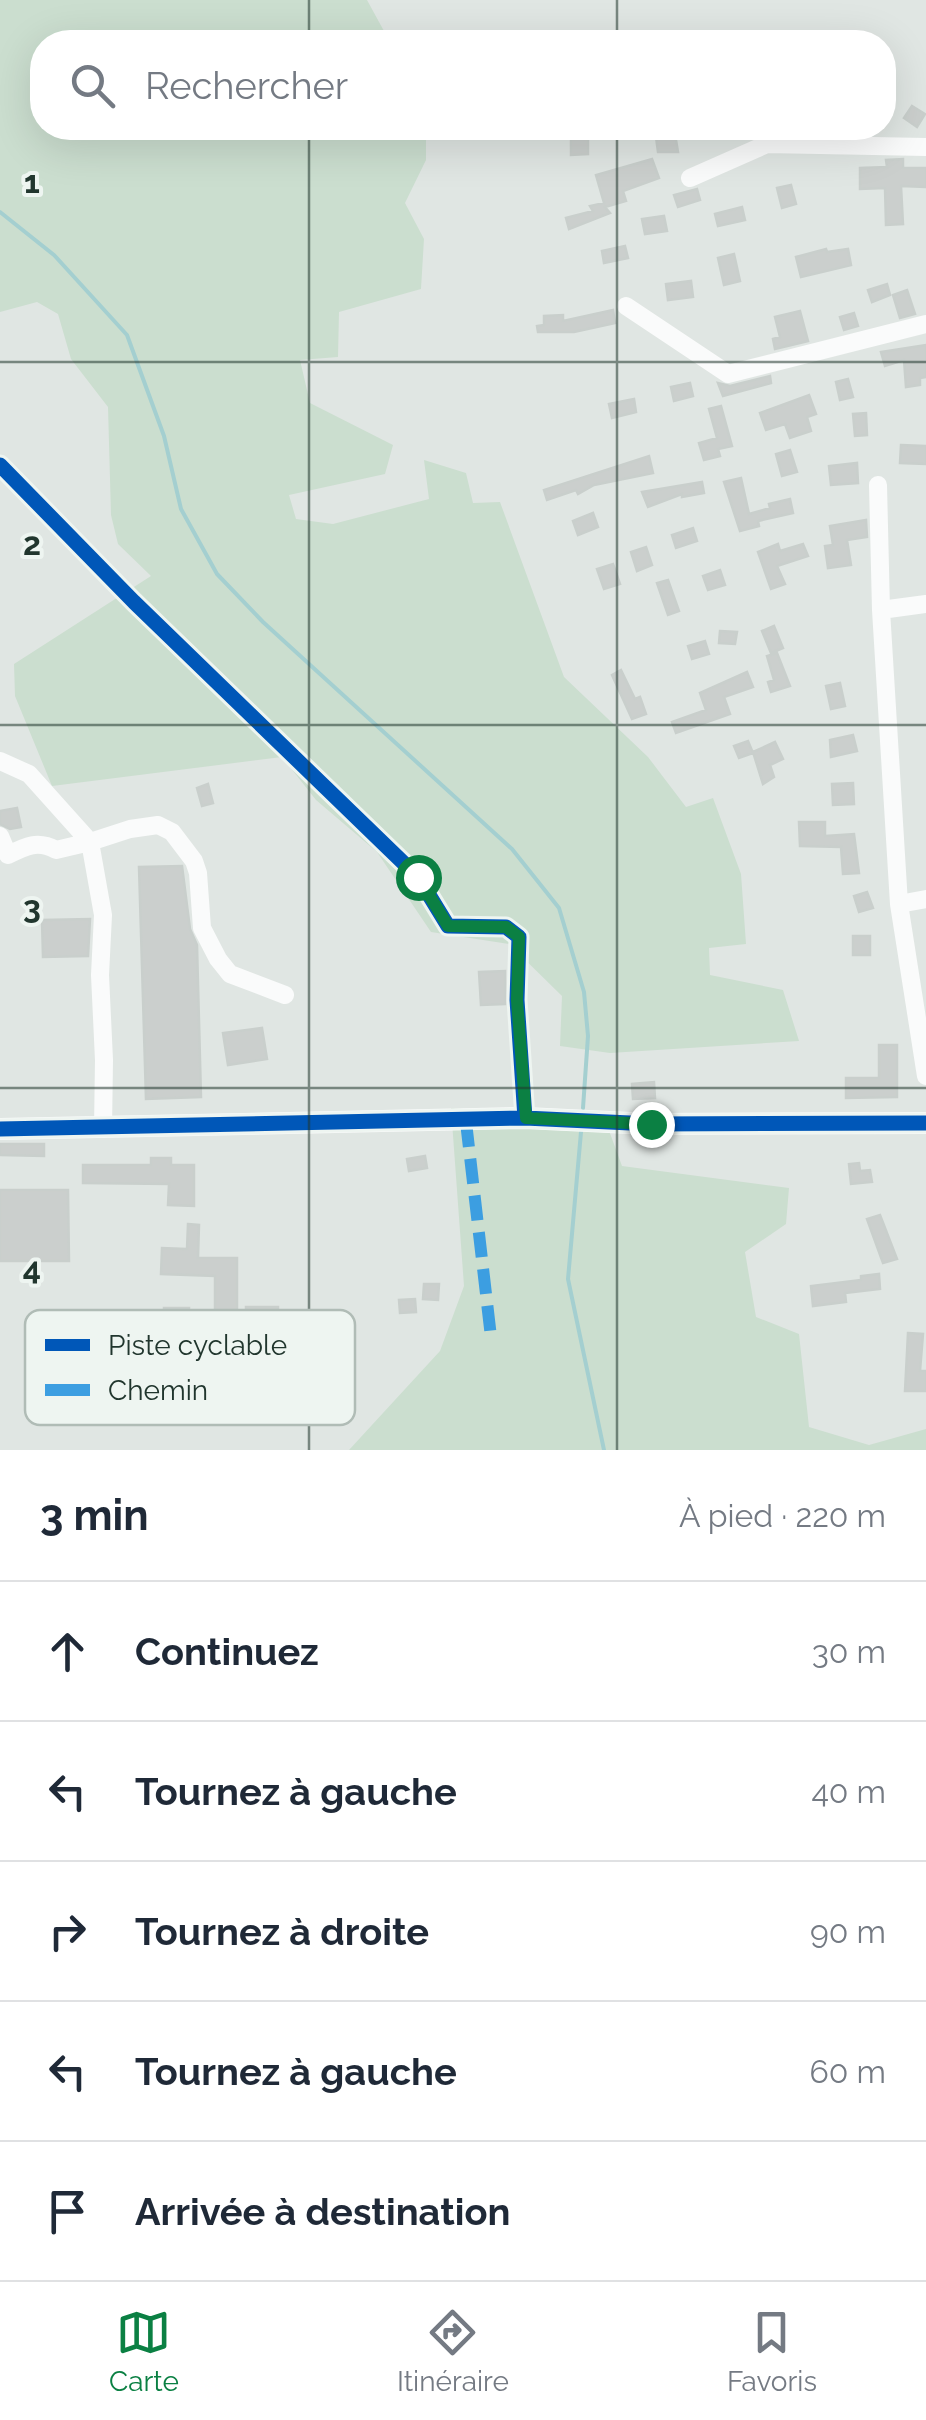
<!DOCTYPE html>
<html lang="fr">
<head>
<meta charset="utf-8">
<style>
  :root { --surface:#fff; --page:#f2f2f3; --text:#1f2937; --muted:#747a83; --line:#e0e1e3; --accent:#0b8043 }
  body { margin:0; font-family:Raleway,sans-serif; background:var(--page); color:var(--text) }
  .stop { position:absolute; width:30px; height:30px; margin:-22px; border:8px solid #0b8043; border-radius:50%; background:#fff }
  .stop.end { background:#0b8043; border-color:#fff; box-shadow:0 2px 10px #0008 }
  .list { margin:0; padding:0; list-style:none }
  h2 { display:flex; justify-content:space-between; align-items:center; height:130px; margin:0; padding:0 40px; font-size:42px }
  h2 small { font-size:32px; font-weight:400; color:var(--muted) }
  .list li { display:grid; grid-template-columns:65px 1fr auto; gap:30px; align-items:center; box-sizing:border-box; height:140px; padding:0 40px; border-top:2px solid var(--line) }
  .list b { display:block; font-size:38px; white-space:nowrap }
  .list em { font-size:32px; font-style:normal; color:var(--muted) }
  .icon { flex:none; width:55px; height:55px; fill:none; stroke:currentColor; stroke-width:2; stroke-linecap:round; stroke-linejoin:round }
  .map { position:relative; flex:none; width:926px; height:1450px; overflow:hidden }
  .search { position:absolute; background:var(--surface); box-shadow:0 10px 40px #0002; left:30px; right:30px; top:30px; height:110px; display:flex; align-items:center; gap:25px; box-sizing:border-box; padding:0 35px; border-radius:40px; color:var(--muted); font-size:38px }
  .sheet { height:830px; background:var(--surface) }
  nav { display:flex; justify-content:space-around; align-items:center; box-sizing:border-box; height:140px; border-top:2px solid var(--line); background:var(--surface); font-size:28px; color:var(--muted) }
  nav a { display:grid; justify-items:center; gap:5px }
  nav .on { color:var(--accent) }
  .map>svg:first-child { display:block }
</style>
</head>
<body>
<div class="map">
<svg width="926" height="1450" viewBox="0 0 926 1450">
  <rect width="100%" height="100%" fill="#e0e6e3"/>
  <path fill="#cbdecf" d="M0 0H367L390 42H42V128H426V160L405 203 424 239 421 289 339 312 338 357 300 360 310 403 393 445 385 474 289 495 296 519 333 524 429 499 424 460 466 473 473 503 500 502 564 677 648 757 686 807 713 798 741 874 746 944 709 948 710 975 783 990 799 1041 610 1053 560 1046 562 996 509 944 431 932 377 852 316 800 282 757 52 786 15 696 14 664 151 576 118 544 111 515 108 407 71 359 58 314 37 302 0 312Z
    M451 1108 604 1117 622 1166 789 1188 786 1224 745 1252 756 1317 799 1334 809 1427 869 1445 926 1429V1450H349L440 1351 464 1286Z"/>
  <g fill="none" stroke-linecap="round" stroke-linejoin="round">
    <path stroke="#a4cfd0" stroke-width="4" d="M0 212 54 255 127 335 164 436 181 509 217 574 263 622 512 849 559 908 584 992 588 1036 583 1108
      M581 1132 568 1279 604 1450"/>
  </g>
  <path fill="#cbcfcd" stroke="#c9cfcc" stroke-width="2.5" d="M912 106 925 114 917 127 904 118Z
    M675 134 678 152H658L656 137Z
    M571 136H588V154L571 155Z
    M652 159 659 178 623 191 626 201 605 207 610 213 569 229 566 218 593 211 590 206 604 203 596 175Z
    M903 159V168H926V187L901 186 903 224 886 225 885 188 860 189V168L887 167 886 160Z
    M791 185 796 204 782 208 777 188Z
    M697 189 700 200 678 207 674 195Z
    M742 207 745 220 718 226 715 214Z
    M664 216 667 231 645 234 642 219Z
    M625 246 628 258 604 263 602 251Z
    M826 249 827 252 848 249 851 265 801 277 796 257Z
    M734 254 740 281 724 285 718 258Z
    M691 281 693 297 668 300 666 284Z
    M887 284 890 295 872 302 868 290Z
    M907 290 915 314 900 318 893 295Z
    M613 310 615 323 574 332H538L537 326 544 325V316L563 315V321Z
    M800 311 808 341 775 349 773 339 780 337 775 317Z
    M854 313 858 326 844 330 840 317Z
    M926 345V377L920 378V385L906 387 904 360 885 366 881 352Z
    M770 376 771 383 723 396 718 383 730 386Z
    M848 379 853 397 840 400 836 382Z
    M690 383 693 396 674 401 671 387Z
    M809 395 816 414 807 417 811 431 790 438 785 424 766 430 760 413Z
    M634 399 636 412 612 418 609 404Z
    M721 406 732 446 718 449 720 456 704 460 699 443 717 438 709 409Z
    M866 413 867 435 855 436 853 414Z
    M901 445 926 446V464L900 463Z
    M790 450 797 472 782 476 776 454Z
    M649 456 653 473 594 485 578 494 576 490 547 500 544 490Z
    M857 463 858 483 831 485 829 466Z
    M741 478 749 514 770 508 769 504 790 499 793 513 758 521 759 526 740 531 724 482Z
    M702 482 704 493 682 497V494L648 507 642 492Z
    M593 513 598 527 578 535 573 521Z
    M866 520 867 537 847 540 851 565 828 568 825 546 833 545 830 526Z
    M693 528 697 541 676 548 672 535Z
    M778 544 780 551 803 544 808 556 777 566 785 584 771 589 758 552Z
    M646 547 652 565 637 571 631 552Z
    M613 564 620 584 604 589 597 569Z
    M720 570 725 585 708 590 703 576Z
    M668 580 679 611 668 615 657 583Z
    M774 626 783 648 771 653 762 631Z
    M720 631 737 632 735 644 719 643Z
    M705 641 709 654 692 659 688 646Z
    M777 653 790 686 771 692 768 682 774 680 767 656Z
    M621 670 635 699 640 697 646 714 632 719 612 675Z
    M747 672 753 687 724 697 730 714 676 733 672 722 706 710 700 693Z
    M840 683 845 706 831 709 826 686Z
    M853 735 857 751 831 757 830 740Z
    M748 741 753 753 739 758 734 746Z
    M775 742 783 759 770 765 774 777 763 784 753 752Z
    M853 783 854 804 833 805 832 784Z
    M208 784 213 803 202 806 197 788Z
    M17 808 21 827 10 829 0 824V811Z
    M799 822H825V836L854 834 859 873 843 874 841 847 800 846Z
    M182 866 190 929 197 945 201 1097 146 1099 139 867Z
    M867 892 873 908 859 912 854 896Z
    M90 919 88 956 43 957 42 920Z
    M853 936H870V955H853Z
    M505 971V1004L481 1005 479 972Z
    M262 1028 267 1059 228 1065 223 1033Z
    M879 1045H897V1097L846 1098V1078H879Z
    M654 1082 655 1098 633 1099 632 1084Z
    M0 1144H44V1156L0 1155Z
    M425 1156 427 1168 409 1171 407 1159Z
    M151 1158H171V1165H194V1206L168 1205 169 1184 83 1183V1165H151Z
    M859 1163 860 1171 870 1170 872 1182 851 1184 849 1164Z
    M0 1190H68L69 1261H0Z
    M880 1215 897 1259 883 1263 867 1219Z
    M188 1224 199 1225 198 1258H237V1314H215V1276L161 1274 162 1248 187 1249Z
    M879 1274 880 1289 845 1293 846 1302 813 1306 811 1286 861 1280V1276Z
    M424 1284H439L438 1300 423 1299Z
    M415 1299 416 1312 400 1313 399 1300Z
    M246 1307H278V1330H246Z
    M164 1308H189L187 1388H163Z
    M908 1333 923 1334 920 1371H926V1391H905Z"/>
  <g fill="none" stroke-linecap="round" stroke-linejoin="round">
    <path stroke="#fafbfb" stroke-width="18" d="M690 178 767 144 926 147
      M626 306 728 374 926 324
      M0 465 134 602 418 877 448 926 506 927 519 937 517 1000 525 1118
      M878 485 881 610 899 904 926 1076
      M881 610 926 604
      M0 761 29 774 90 842 130 829 158 825 172 832 194 861 198 873 202 928 218 959 230 974 285 995
      M0 836 8 855C26 846 38 840 56 850L90 842 103 915 100 975 104 1060 103 1129
      M899 904 926 899"/>
    <path stroke="#fafbfb" stroke-width="22" d="M0 1129 525 1118 651 1124 926 1123"/>
    <path stroke="#3c9ee1" stroke-width="12" stroke-dasharray="25 12" stroke-linecap="butt" d="M466 1122 491 1337"/>
    <g stroke="#eef5f1" stroke-width="21">
      <path id="cycleway" d="M0 465 134 602 418 877 448 926 506 927 519 937 517 1000 525 1118
        M0 1129 525 1118 651 1124 926 1123"/>
    </g>
    <use href="#cycleway" stroke="#0057b8" stroke-width="15"/>
  </g>
  <g fill="none" stroke-linecap="round" stroke-linejoin="round">
    <path stroke="#0b8043" stroke-width="12" d="M418 877 448 926 506 927 519 937 517 1000 526 1118 651 1124"/>
  </g>
  <path fill="none" stroke="#21362e" stroke-width="2.5" stroke-opacity="0.55" d="M309 0V42M617 0V42M309 128V1450M617 128V1450M0 362H926M0 725H926M0 1088H926"/>
  <rect x="25" y="1310" width="330" height="115" rx="15" fill="#eef5f1" stroke="#b0bcb6" stroke-width="2.5"/>
  <rect x="45" y="1339" width="45" height="12" fill="#0057b8"/>
  <rect x="45" y="1384" width="45" height="12" fill="#3c9ee1"/>
  <g font-size="28" fill="#21362e">
    <text x="108" y="1355">Piste cyclable</text>
    <text x="108" y="1400">Chemin</text>
  </g>
  <g font-size="32" text-anchor="middle" font-weight="bold" fill="#21362e" stroke="#eef5f1" stroke-width="8" stroke-linejoin="round" paint-order="stroke">
    <text x="32" y="193">1</text>
    <text x="32" y="555">2</text>
    <text x="32" y="918">3</text>
    <text x="32" y="1280">4</text>
  </g>
</svg>
<div class="stop" style="left:418px;top:877px"></div>
<div class="stop end" style="left:651px;top:1124px"></div>
<div class="search"><svg class="icon" aria-label="search" viewBox="0 0 24 24"><circle cx="10" cy="10" r="6"/><path d="M15 15l6 6"/></svg>Rechercher</div>
</div>
<section class="sheet">
<h2>3 min<small>À pied · 220 m</small></h2>
<ul class="list">
<li><svg class="icon" aria-label="ahead" viewBox="0 0 24 24"><path d="M12 20V5M6 11l6-6 6 6"/></svg><div><b>Continuez</b></div><em>30 m</em></li>
<li><svg class="icon" aria-label="left" viewBox="0 0 24 24"><path d="M17 20v-9H6M10 6l-5 5 5 5"/></svg><div><b>Tournez à gauche</b></div><em>40 m</em></li>
<li><svg class="icon" aria-label="right" viewBox="0 0 24 24"><path d="M7 20v-9h11M14 6l5 5-5 5"/></svg><div><b>Tournez à droite</b></div><em>90 m</em></li>
<li><svg class="icon" aria-label="left" viewBox="0 0 24 24"><path d="M17 20v-9H6M10 6l-5 5 5 5"/></svg><div><b>Tournez à gauche</b></div><em>60 m</em></li>
<li><svg class="icon" aria-label="arrive" viewBox="0 0 24 24"><path d="M6 21V4h12l-3 4 3 4H6"/></svg><div><b>Arrivée à destination</b></div></li>
</ul>
</section>
<nav>
<a class="on"><svg class="icon" aria-label="map" viewBox="0 0 24 24"><path d="M3 6l6-2 6 2 6-2v14l-6 2-6-2-6 2zM9 4v14M15 6v14"/></svg>Carte</a>
<a><svg class="icon" aria-label="directions" viewBox="0 0 24 24"><path d="M12 3l9 9-9 9-9-9zM9 14v-3h6M13 9l2 2-2 2"/></svg>Itinéraire</a>
<a><svg class="icon" aria-label="saved" viewBox="0 0 24 24"><path d="M7 4h10v16l-5-4-5 4z"/></svg>Favoris</a>
</nav>
</body>
</html>
